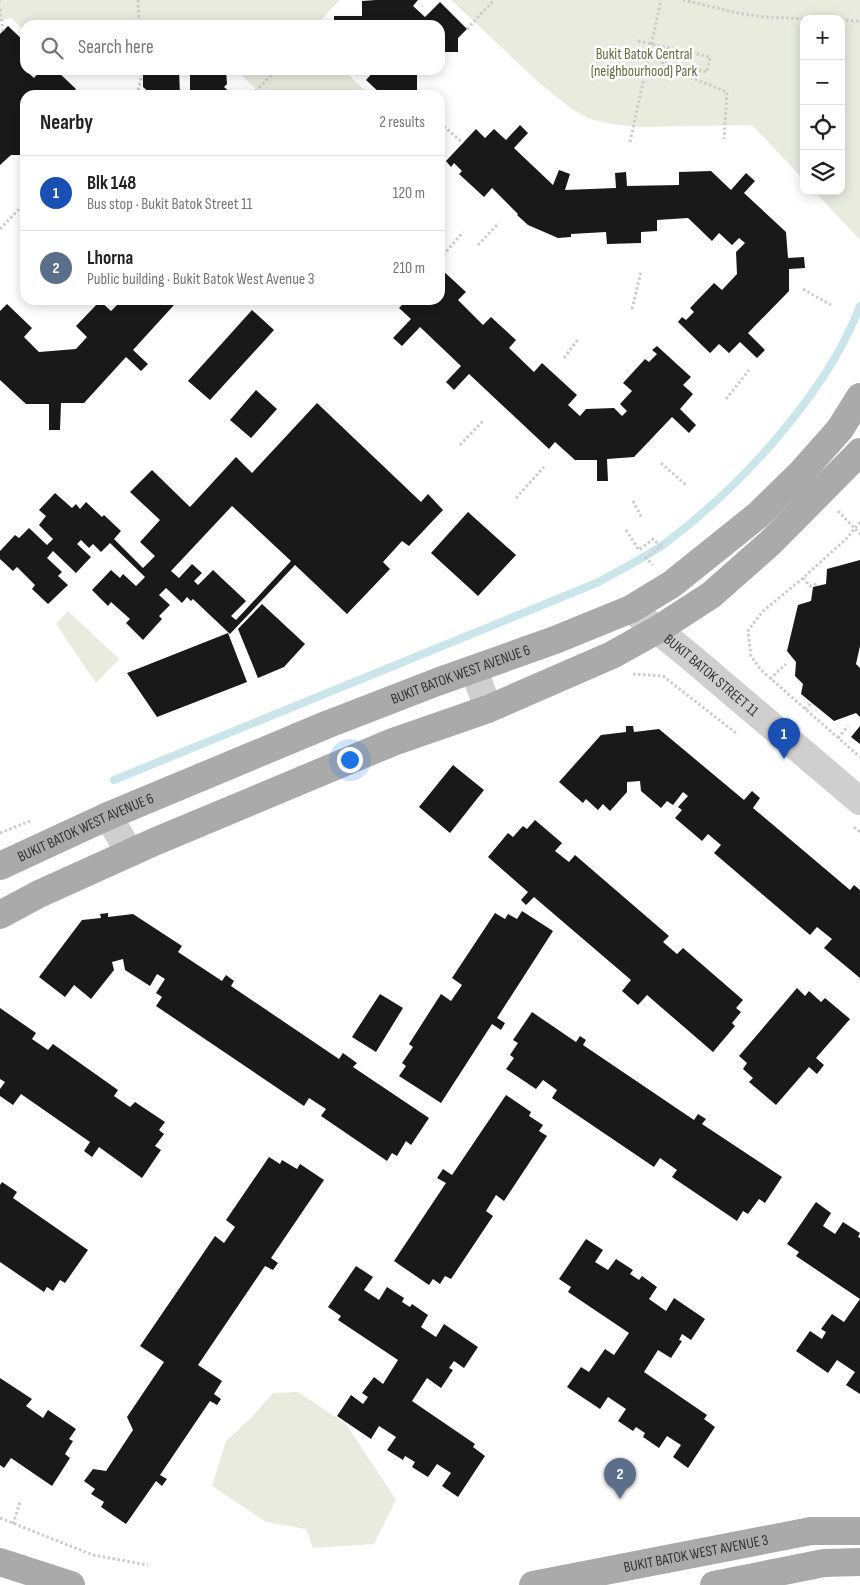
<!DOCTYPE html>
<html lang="en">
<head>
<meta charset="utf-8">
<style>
  :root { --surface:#fff; --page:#f2f2f2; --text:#222; --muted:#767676; --line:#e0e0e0; --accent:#e33b6c }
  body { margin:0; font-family:"Sofia Sans Condensed",sans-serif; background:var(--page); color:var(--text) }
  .controls { position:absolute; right:15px; top:15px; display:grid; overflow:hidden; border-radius:10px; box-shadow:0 2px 12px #0003 }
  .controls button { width:45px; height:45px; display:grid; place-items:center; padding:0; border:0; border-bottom:1px solid var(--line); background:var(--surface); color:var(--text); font:25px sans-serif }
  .you { position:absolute; left:349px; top:759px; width:18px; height:18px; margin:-12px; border:4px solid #fff; border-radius:50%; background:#1a73e8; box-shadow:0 0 0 8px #1a73e833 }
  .badge { display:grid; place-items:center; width:32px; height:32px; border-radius:50%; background:var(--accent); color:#fff; font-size:16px; font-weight:700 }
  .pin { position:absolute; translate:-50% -41px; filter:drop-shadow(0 1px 2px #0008) }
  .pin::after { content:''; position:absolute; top:26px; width:18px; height:15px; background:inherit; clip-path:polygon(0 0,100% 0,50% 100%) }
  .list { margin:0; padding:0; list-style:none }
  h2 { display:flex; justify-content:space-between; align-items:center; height:65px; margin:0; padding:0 20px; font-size:21px }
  h2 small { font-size:16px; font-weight:400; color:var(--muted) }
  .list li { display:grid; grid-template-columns:32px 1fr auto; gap:15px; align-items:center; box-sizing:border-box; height:75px; padding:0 20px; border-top:1px solid var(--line) }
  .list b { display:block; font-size:19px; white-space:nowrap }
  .list p { margin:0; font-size:16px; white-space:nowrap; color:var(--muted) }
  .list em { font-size:16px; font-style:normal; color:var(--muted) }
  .icon { flex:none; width:28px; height:28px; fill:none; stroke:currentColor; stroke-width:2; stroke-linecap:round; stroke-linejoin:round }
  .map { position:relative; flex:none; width:860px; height:1585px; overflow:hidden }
  .search { position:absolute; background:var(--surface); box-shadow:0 2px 12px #0003; left:20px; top:20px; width:425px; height:55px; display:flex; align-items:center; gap:12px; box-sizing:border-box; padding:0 18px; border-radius:15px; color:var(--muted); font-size:19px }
  .panel { position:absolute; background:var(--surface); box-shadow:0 2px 12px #0003; left:20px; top:90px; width:425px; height:215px; border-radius:15px }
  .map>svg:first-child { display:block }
</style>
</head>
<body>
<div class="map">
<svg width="860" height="1585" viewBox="0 0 860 1585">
  <rect width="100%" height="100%" fill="#fff"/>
  <path fill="#e8ebde" d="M0 0H340L316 25H25V31L11 18 0 21Z
    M451 0H860V240L814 191H841V19H804V180L752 125 641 127 611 124 590 119 572 109 538 82Z
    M236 70H343L370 95H262Z
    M68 611 119 659 96 683 56 624Z
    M298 1392 346 1424 396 1500 374 1544 313 1548 306 1529 266 1522 212 1486 226 1441 252 1417 273 1393Z"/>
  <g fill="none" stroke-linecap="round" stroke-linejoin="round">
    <path stroke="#cbe6eb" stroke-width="8" d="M114 780 599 582C621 569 647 557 667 542 741 486 827 393 860 306"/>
  </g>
  <path fill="#191919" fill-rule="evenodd" d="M376 0H418L413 6 425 17 440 2 467 29 458 38V52H440V25H334V16H362V1Z
    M8 26 25 42V62L22 66 25 70 34 78 41 70H56L76 89 70 95H25V155H11L0 165V34Z
    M179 70 180 95H149L150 93 143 87V71Z
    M190 70H226L227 84 224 87 233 95H190Z
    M375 70H417V94L382 95 366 80Z
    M520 125 528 133 514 148 553 185 559 170 570 174 565 190 616 188 615 173 626 172 627 186 679 185V172L711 171 731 190 746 173 755 181 744 193 786 232 788 258 804 257 805 268 789 269V291L748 333 765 350 757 358 740 342 729 353 719 344 710 353 678 322 682 317 686 320 694 312 690 308 714 283 722 290 737 274 736 252 745 243 739 238 732 245 719 233 712 241 688 218 657 220V231L641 232V243L607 244 606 232 571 234V237L558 238 528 225 517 215 518 214 492 188 484 197 459 174 462 171 454 163 451 167 446 161 476 129 485 138 494 129 506 140Z
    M441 269 466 292 458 300 483 325 491 317 516 340 509 348 534 372 542 363 577 395 568 405 580 416 586 409 614 408 622 416 627 411 620 404 632 391 623 383 645 359 649 362 657 354 652 350 657 346 691 377 683 385 693 394 680 409 696 425 689 433 672 417 634 457 607 459 608 481H597V460H575L555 442 549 449 469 374 454 390 446 382 461 366 420 327 402 346 393 338 411 319 399 308 407 300H440V270Z
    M122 300H174V305L133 350 148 364 141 371 126 357 84 403H61L60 430H49V404H26L0 380V311L7 304 32 328 24 337 39 352 76 349 87 337 76 326 100 301 111 311Z
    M252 310 274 330 210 400 188 381Z
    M256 390 277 409 251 438 230 420Z
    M317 403 421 502 428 494 443 510 409 546 402 541 383 562 390 569 347 614 295 565 230 634 193 599 191 601 187 597 182 603 166 588 159 595 170 605 159 616 162 619 143 640 126 623 130 619 111 602 108 606 92 590 111 570 120 578 123 574 136 586 145 577 110 543 101 552 93 544 89 548 81 540 77 544 91 557 76 573 53 551 47 558 62 572 58 576 68 585 48 604 32 589 35 585 17 567 13 571 0 559V551L15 535 19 538 29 528 47 545 53 539 39 525 46 516 39 510 55 493 72 508 76 504 80 509 86 502 102 517 104 515 121 531 114 539 143 568 155 556 140 542 160 520 130 492 152 470 190 507 236 457 252 473ZM232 506 291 561 236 620 231 616 246 601 213 570 198 585 194 581 202 573 192 564 179 578 171 571Z
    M468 512 516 555 478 596 431 553Z
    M860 560V646L856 664 860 668V717L856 713 834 721 801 694 803 684 795 676 796 662 787 651 798 605 811 601 813 587 826 584 827 569Z
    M262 604 305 644 284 667 258 678 238 629Z
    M228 633 247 682 157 717 127 673Z
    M626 726H633L634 732 659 729 744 800 752 791 760 798 753 808 850 890 854 885 860 890V978L824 948 832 939 817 927 810 935 714 853 721 845 708 834 702 841 675 818 682 810 678 807 688 796 683 792 673 805 667 801 661 808 641 791 640 781 627 782V792L610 811 603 804 598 810 586 799 583 803 559 782 601 735 626 732Z
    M860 726V744L851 737Z
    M453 765 484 790 450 833 419 807Z
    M535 820 562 843 555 851 569 862 575 855 669 936 663 942 677 954 683 948 743 1000 736 1008 741 1012 732 1023 735 1026 713 1052 647 995 638 1005 622 991 631 980 534 897 526 905 521 900 528 892 488 857 508 833 513 837 523 826 527 829Z
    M522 911 553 931 497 1018 505 1023 501 1030 492 1024 441 1103 399 1076 406 1066 402 1063 413 1047 409 1044 441 994 451 1001 462 985 452 978 495 913 505 919 508 914 517 919Z
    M108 913V917L133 914 182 946 178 952 222 981 226 975 234 981 231 986 339 1059 343 1053 357 1063 353 1067 429 1118 411 1145 406 1141 397 1156 392 1153 387 1161 321 1116 326 1109 309 1098 304 1106 156 1006 162 997 156 993 165 979 157 974 150 986 125 970 123 959 112 962 114 970 91 999 74 985 65 997 39 977 82 920 101 918 100 914Z
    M797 988 805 996 809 991 821 1002 825 998 850 1019 816 1058 824 1065 817 1074 809 1067 776 1105 749 1082 753 1078 743 1069 747 1063 739 1056Z
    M380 994 403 1008 376 1052 352 1037Z
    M0 1008 36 1033 32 1039 48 1050 53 1044 118 1090 114 1096 130 1107 135 1102 165 1122 159 1130 164 1134 155 1146 161 1150 142 1178 99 1147 92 1157 84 1151 90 1142 21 1094 13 1105 0 1096V1089L5 1082 0 1079Z
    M532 1012 576 1042 580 1036 586 1040 583 1045 694 1120 698 1114 706 1119 702 1124 782 1177 765 1203 759 1199 748 1214 743 1211 737 1221 672 1177 677 1170 660 1158 654 1167 552 1098 557 1090 543 1080 536 1089 506 1069 514 1058 510 1055 518 1043 513 1040Z
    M506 1095 531 1112 529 1116 543 1125 539 1131 547 1136 504 1201 496 1195 486 1211 493 1216 451 1279 445 1276 440 1284 433 1279 429 1285 394 1261 446 1183 437 1178 443 1169 452 1175Z
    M269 1157 280 1164 282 1160 297 1169 300 1164 324 1180 271 1258 278 1263 273 1270 265 1266 198 1365 222 1381 214 1394 221 1399 217 1405 210 1401 160 1475 167 1479 162 1486 156 1481 126 1524 101 1507 104 1502 91 1494 95 1489 84 1481 93 1469 106 1471 133 1430 127 1417 164 1362 140 1346 215 1236 224 1243 235 1227 226 1220Z
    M2 1182 17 1192 13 1198 88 1250 65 1283 60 1280 53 1291 47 1287 44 1292 0 1262V1185Z
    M816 1202 831 1213 823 1226 835 1234 843 1222 860 1233 858 1237 860 1238V1394L846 1385 855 1372 837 1360 828 1373 796 1351 810 1331 822 1339 826 1332 821 1329 832 1314 844 1322 860 1299 796 1256 799 1252 787 1244Z
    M586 1239 603 1250 595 1262 608 1270 616 1259 633 1270 630 1274 639 1280 642 1276 657 1287 649 1299 666 1311 674 1298 705 1319 691 1340 682 1334 679 1340 682 1341 671 1358 658 1350 644 1372 707 1415 704 1419 715 1427 688 1468 673 1457 681 1445 667 1436 659 1448 643 1437 645 1433 636 1427 633 1431 618 1421 626 1409 608 1397 600 1409 567 1387 581 1367 589 1372 605 1349 614 1355 629 1333 568 1292 571 1287 559 1279Z
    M356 1266 373 1277 364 1290 379 1300 387 1287 404 1298 402 1302 410 1307 412 1304 428 1315 421 1327 436 1337 444 1324 478 1347 464 1368 454 1361 449 1368 453 1370 441 1388 427 1378 412 1401 475 1444 473 1447 485 1456 458 1497 442 1486 451 1473 437 1464 428 1477 412 1467 415 1462 405 1456 403 1460 387 1450 396 1437 379 1426 371 1439 337 1416 351 1395 363 1404 368 1397 362 1393 374 1377 383 1384 398 1360 338 1320 341 1316 328 1307Z
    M0 1378 32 1399 26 1406 43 1418 48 1410 76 1429 69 1439 73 1441 65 1454 70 1458 52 1486 11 1458 4 1468 0 1465Z"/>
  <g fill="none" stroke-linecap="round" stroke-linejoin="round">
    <path stroke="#ccc" stroke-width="3" stroke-dasharray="2.5 2.5" stroke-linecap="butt" d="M0 0H1
      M138 0 139 25
      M683 0 738 13 764 17 806 19
      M0 9 3 31
      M841 20 860 21
      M325 25 334 24
      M467 29 494 0
      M638 41 710 57 707 72 663 61 662 66 727 92 724 139
      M410 94V95
      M137 95 143 70
      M252 95 276 70
      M440 123 463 143
      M630 142 661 0
      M0 229 25 203
      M478 245 499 223
      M440 259 463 232
      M803 289 831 305
      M632 309 641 272
      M564 358 579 338
      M726 399 749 370
      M460 445 483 421
      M661 463 686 485
      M516 498 544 467
      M633 501 642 518
      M838 511 860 534
      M860 522 846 539 803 578 762 612 748 631 751 656 761 670 860 757
      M626 530 639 550 653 539 661 546 646 558 653 565
      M803 578 810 586 817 584 819 585
      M633 674 663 676 737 734
      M770 679 786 664
      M805 709 811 703
      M838 738 848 726
      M854 827 860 832
      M0 833 30 821
      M0 1518 93 1555 148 1565
      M13 1524 20 1502"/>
    <g stroke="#cfcfcf" stroke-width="28">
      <path id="s1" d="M631 609 687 654 860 801"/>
      <path d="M474 669 488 709"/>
      <path d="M108 816 130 853"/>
    </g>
    <g stroke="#aaa" stroke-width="28">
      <path id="s2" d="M0 866 108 816 326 725 437 682 555 640 631 609 672 584 758 515 801 473 840 429 860 397"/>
      <path d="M0 915 39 894 154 842 393 742 488 709 612 655 657 630 711 595 770 543 860 452"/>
      <path d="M0 1562 71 1585"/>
      <path id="s3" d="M533 1585 811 1531H860"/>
      <path d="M714 1585 824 1563 860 1562"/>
    </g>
  </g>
  <g text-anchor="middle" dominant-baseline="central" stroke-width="5" stroke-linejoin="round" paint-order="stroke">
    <g font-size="15" fill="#606e3f" stroke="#fff">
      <text x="644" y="54">Bukit Batok Central<tspan x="644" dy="17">(neighbourhood) Park</tspan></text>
    </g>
    <g font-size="15" fill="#323232" stroke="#fff">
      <text stroke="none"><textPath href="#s2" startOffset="499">BUKIT BATOK WEST AVENUE 6</textPath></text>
      <text stroke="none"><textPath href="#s1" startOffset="104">BUKIT BATOK STREET 11</textPath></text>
      <text stroke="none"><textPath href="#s2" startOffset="94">BUKIT BATOK WEST AVENUE 6</textPath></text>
      <text stroke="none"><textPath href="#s3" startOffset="166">BUKIT BATOK WEST AVENUE 3</textPath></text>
    </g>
  </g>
</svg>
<div class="controls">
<button>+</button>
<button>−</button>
<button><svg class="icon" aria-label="locate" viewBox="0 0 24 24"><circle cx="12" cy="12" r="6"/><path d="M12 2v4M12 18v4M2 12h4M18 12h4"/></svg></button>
<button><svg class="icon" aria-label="layers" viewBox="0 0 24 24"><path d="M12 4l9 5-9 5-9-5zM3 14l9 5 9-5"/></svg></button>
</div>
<div class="you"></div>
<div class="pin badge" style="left:784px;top:759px;background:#1a4fb4">1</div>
<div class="pin badge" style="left:620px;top:1499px;background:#5c6f8a">2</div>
<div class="search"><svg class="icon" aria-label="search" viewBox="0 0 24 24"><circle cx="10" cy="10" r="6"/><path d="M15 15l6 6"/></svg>Search here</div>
<section class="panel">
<h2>Nearby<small>2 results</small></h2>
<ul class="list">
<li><span class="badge" style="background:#1a4fb4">1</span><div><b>Blk 148</b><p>Bus stop · Bukit Batok Street 11</p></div><em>120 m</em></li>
<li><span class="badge" style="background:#5c6f8a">2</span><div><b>Lhorna</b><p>Public building · Bukit Batok West Avenue 3</p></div><em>210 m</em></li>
</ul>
</section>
</div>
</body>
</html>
